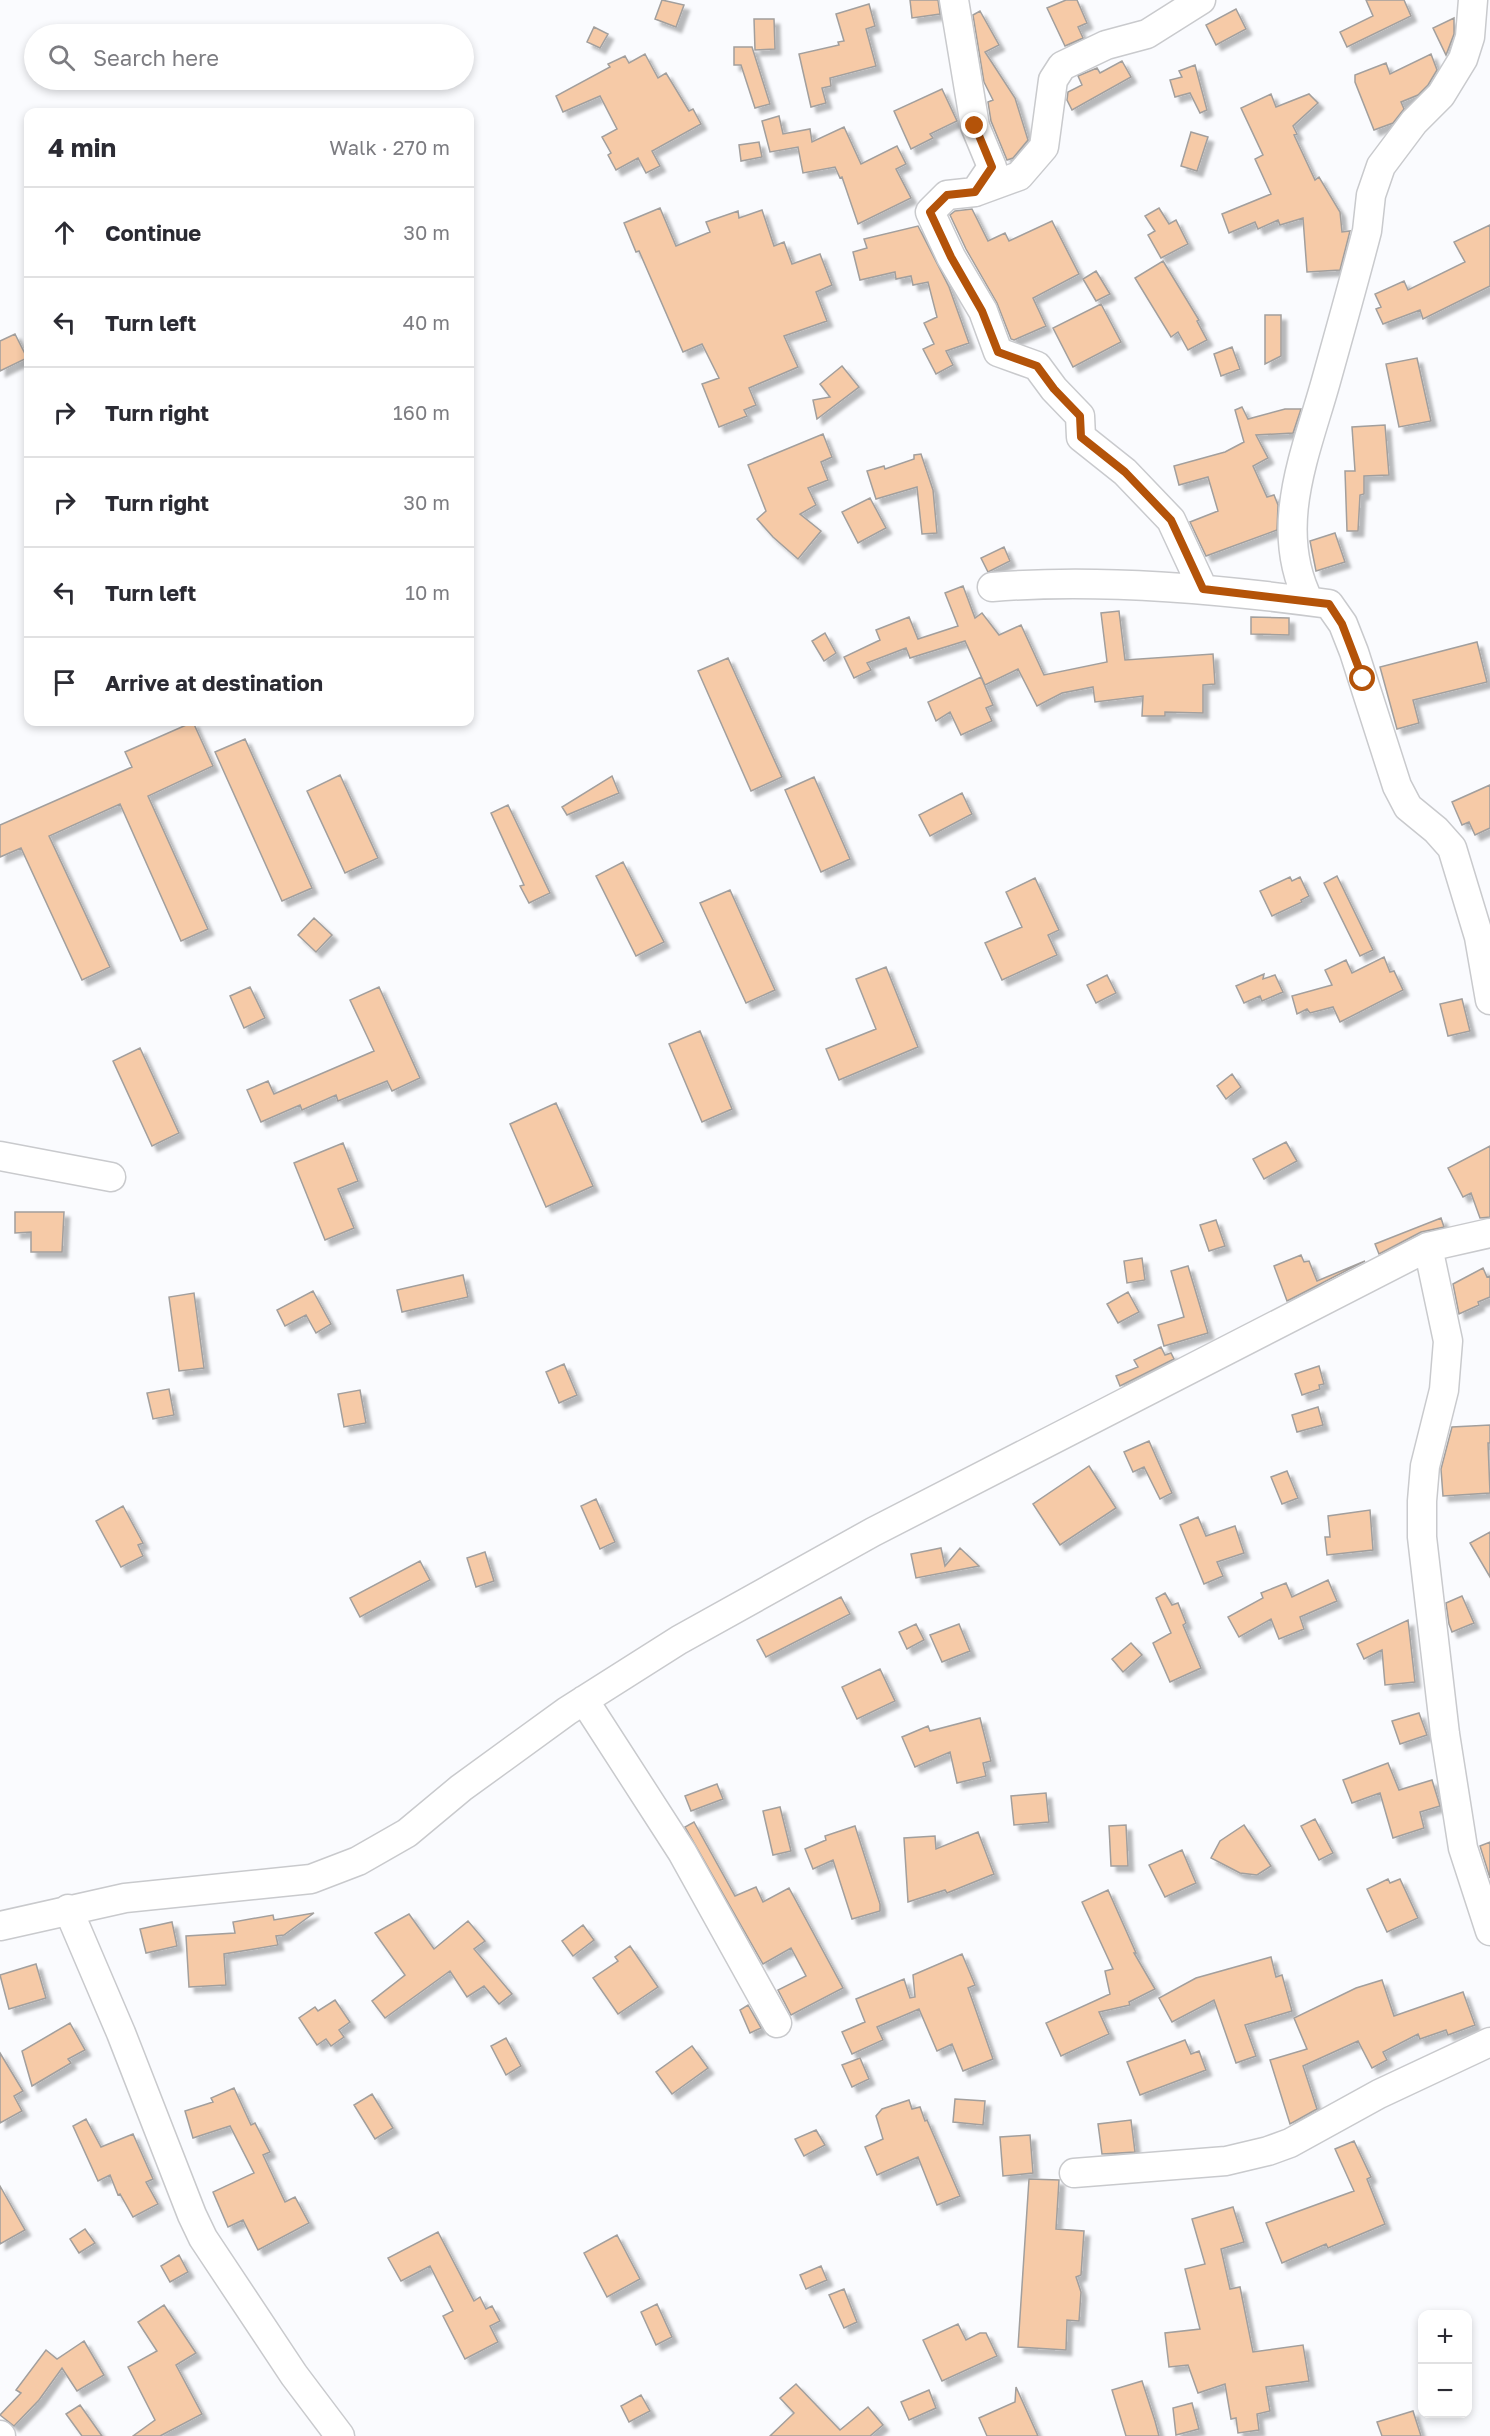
<!DOCTYPE html>
<html lang="en">
<head>
<meta charset="utf-8">
<style>
  :root { --surface:#fff; --page:#f7f7f7; --text:#2b2b33; --muted:#7c7c81; --line:#e1e1e2 }
  body { margin:0; font-family:"Golos Text",sans-serif; background:var(--page); color:var(--text) }
  .controls { position:absolute; right:18px; bottom:18px; display:grid; overflow:hidden; border-radius:12px; box-shadow:0 3px 9px #0003 }
  .controls button { width:54px; height:54px; display:grid; place-items:center; padding:0; border:0; border-bottom:2px solid var(--line); background:var(--surface); color:var(--text); font:30px sans-serif }
  .stop { position:absolute; width:18px; height:18px; margin:-14px; border:4px solid #b45309; border-radius:50%; background:#fff }
  .stop.end { background:#b45309; border-color:#fff; box-shadow:0 2px 6px #0008 }
  .list { margin:0; padding:0; list-style:none }
  h2 { display:flex; justify-content:space-between; align-items:center; height:78px; margin:0; padding:0 24px; font-size:26px }
  h2 small { font-size:20px; font-weight:400; color:var(--muted) }
  .list li { display:grid; grid-template-columns:39px 1fr auto; gap:18px; align-items:center; box-sizing:border-box; height:90px; padding:0 24px; border-top:2px solid var(--line) }
  .list b { display:block; font-size:22px; white-space:nowrap }
  .list em { font-size:20px; font-style:normal; color:var(--muted) }
  .icon { flex:none; width:33px; height:33px; fill:none; stroke:currentColor; stroke-width:2; stroke-linecap:round; stroke-linejoin:round }
  .map { position:relative; flex:none; width:1490px; height:2436px; overflow:hidden }
  .search { position:absolute; background:var(--surface); box-shadow:0 3px 9px #0003; left:24px; top:24px; width:450px; height:66px; display:flex; align-items:center; gap:15px; box-sizing:border-box; padding:0 21px; border-radius:33px; color:var(--muted); font-size:22px }
  .panel { position:absolute; background:var(--surface); box-shadow:0 3px 9px #0003; left:24px; top:108px; width:450px; height:618px; border-radius:12px }
  .map>svg:first-child { display:block }
</style>
</head>
<body>
<div class="map">
<svg width="1490" height="2436" viewBox="0 0 1490 2436">
  <defs>
    <filter id="shadow"><feDropShadow dx="5.5" dy="5.5" stdDeviation="1.5" flood-color="#0004"/></filter>
  </defs>
  <rect width="100%" height="100%" fill="#fafbfe"/>
  <path fill="#f6caa7" stroke="#a29f9d" stroke-width="1.5" filter="url(#shadow)" d="M662 0 684 5 676 27 655 19Z
    M910 0H938L940 14 912 18Z
    M1066 0H1077L1087 23 1078 27 1083 38 1065 46 1047 8Z
    M1366 0H1404L1411 16 1347 47 1340 32 1373 16Z
    M869 4 875 26 866 29 876 66 830 78 831 86 822 88 826 103 811 107 799 54 839 45 838 42 844 41 836 14Z
    M1236 9 1246 29 1216 45 1206 25Z
    M980 11 999 45 985 52 1015 98 1028 140 1013 158 1007 160 991 121 988 102 993 100 984 82 973 15Z
    M1454 18V34L1446 55 1433 28Z
    M754 19H774L775 49 755 50Z
    M594 27 608 34 600 48 587 42Z
    M734 47H752L770 104 755 108 741 65H734Z
    M645 54 658 78 666 73 689 111 693 109 701 124 652 151 660 166 646 173 638 158 616 170 608 155 611 153 602 137 617 129 600 96 563 112 556 96 610 67 608 64 625 56 629 63Z
    M1431 54 1437 70 1428 85 1418 95 1401 102 1404 109 1393 123 1374 130 1355 82V75L1386 63 1390 74Z
    M1122 61 1131 77 1072 110 1067 100 1068 92 1082 85 1078 76 1097 68 1100 73Z
    M1195 65 1207 110 1200 113 1190 93 1175 97 1170 80 1182 77 1179 71Z
    M942 89 957 121 930 134 933 138 911 149 894 111Z
    M1271 94 1276 107 1309 94 1318 103 1293 126 1297 134 1294 135 1315 180 1319 177 1340 212 1342 232 1350 231 1340 270 1307 272 1303 218 1280 225 1278 220 1258 229 1255 222 1229 233 1222 214 1271 194 1255 159 1263 155 1241 108Z
    M779 116 783 134 810 129 812 142 844 127 861 164 897 146 906 164 896 169 911 198 858 224 842 177 840 178 835 167 803 173 798 147 770 152 762 121Z
    M1191 132 1208 137 1197 171 1181 166Z
    M759 142 762 157 741 161 739 145Z
    M660 208 676 246 710 232 706 222 738 211 739 218 762 210 774 246 784 242 792 264 820 254 832 285 816 292 827 321 784 336 798 367 749 388 756 405 744 410 747 416 719 427 702 384 719 378 702 344 683 352 639 251 636 252 624 223Z
    M1159 208 1169 224 1176 220 1188 244 1161 258 1148 235 1155 231 1145 216Z
    M972 209 988 241 1005 233 1009 241 1052 221 1079 274 1033 298 1046 326 1014 340 1011 339 997 303 966 249 950 215 955 211Z
    M1490 225V286L1423 319 1420 310 1383 324 1376 309 1381 307 1375 294 1404 281 1408 290 1465 262 1454 242Z
    M918 226 949 287 969 343 946 351 953 365 936 374 923 349 934 344 924 323 937 317 928 282 913 285 911 276 896 279 895 272 860 280 853 252 867 248 864 239Z
    M1163 261 1199 320 1197 321 1207 340 1188 350 1178 332 1171 337 1135 278Z
    M1096 271 1110 294 1096 301 1083 279Z
    M1101 304 1121 342 1073 367 1053 328Z
    M1265 315H1281V356L1265 364Z
    M15 334 27 358 0 371V341Z
    M1232 347 1240 369 1221 376 1214 354Z
    M1417 358 1431 421 1399 427 1386 364Z
    M842 366 859 387 817 419 813 400 830 397 820 384Z
    M1242 407 1248 419 1285 409H1301L1293 433 1256 435 1268 458 1253 466 1267 497 1274 495 1278 505 1277 530 1206 556 1190 522 1218 511 1208 477 1179 485 1174 466 1225 452 1244 442 1235 410Z
    M1385 425 1389 475 1364 476V494L1360 495 1358 531H1347L1345 471H1355L1352 427Z
    M823 434 832 457 821 462 828 480 808 488 816 505 800 514 821 531 798 559 773 537 757 519 766 511 748 465Z
    M921 454 933 490 937 533 922 534 917 487 876 499 867 471 884 466 885 469 914 459V455Z
    M870 498 886 528 858 543 842 512Z
    M1335 533 1345 562 1316 571 1310 541Z
    M1004 547 1010 561 988 572 981 558Z
    M963 586 975 618 982 613 999 635 1021 625 1044 675 1107 662 1101 613 1119 611 1125 660 1213 654 1215 684 1203 685V713L1165 712V716H1142L1143 696 1095 702 1093 687 1062 693 1037 706 1018 669 985 685 965 641 910 658 906 648 867 663 871 670 854 678 844 657 880 640 876 630 909 617 918 639 958 626 945 593Z
    M1251 617 1289 618V635L1251 634Z
    M825 633 836 653 824 661 812 641Z
    M1477 642 1487 682 1413 700 1419 723 1397 729 1380 667Z
    M728 658 782 777 751 791 698 671Z
    M981 677 993 705 986 708 992 721 961 735 950 712 936 721 928 702Z
    M193 722 213 766 148 796 208 929 181 941 120 804 49 836 110 967 82 980 21 848 0 857V825L132 767 125 752Z
    M245 739 312 888 282 901 215 752Z
    M340 775 378 858 345 873 307 791Z
    M612 776 619 793 567 815 562 807Z
    M814 777 850 859 821 872 785 790Z
    M1490 785V828L1475 835 1469 822 1462 825 1452 802Z
    M962 793 972 814 930 836 919 815Z
    M508 805 550 893 529 903 520 886 524 885 491 813Z
    M623 862 664 942 636 956 596 876Z
    M1337 876 1373 950 1360 956 1324 883Z
    M1290 877 1292 881 1300 877 1309 896 1301 900 1302 902 1272 916 1260 891Z
    M1035 878 1059 930 1048 935 1057 955 1002 980 985 943 1022 927 1006 892Z
    M730 890 775 990 746 1003 700 903Z
    M314 918 332 935 316 952 298 935Z
    M1384 957 1390 972 1394 971 1403 990 1340 1022 1333 1007 1310 1013 1307 1009 1297 1014 1292 996 1332 985 1325 970 1346 960 1352 973Z
    M886 967 918 1047 839 1080 826 1049 876 1029 856 979Z
    M1264 974 1263 979 1275 975 1283 992 1262 1001 1260 996 1244 1003 1236 986Z
    M1107 975 1116 993 1096 1003 1087 985Z
    M250 987 265 1018 244 1028 230 996Z
    M379 987 420 1078 392 1091 387 1081 338 1101 336 1095 302 1110 300 1105 261 1122 247 1090 268 1081 274 1094 374 1051 350 1000Z
    M1462 999 1470 1031 1448 1036 1440 1004Z
    M700 1031 732 1109 702 1122 669 1044Z
    M140 1048 179 1133 152 1146 113 1061Z
    M1232 1074 1241 1087 1226 1099 1217 1086Z
    M556 1103 593 1186 546 1207 510 1124Z
    M1286 1142 1297 1161 1264 1179 1253 1159Z
    M343 1143 358 1181 338 1189 354 1228 325 1240 294 1163Z
    M1490 1146V1217L1480 1218 1471 1193 1463 1197 1448 1168Z
    M15 1212H64L62 1252H31V1232L15 1233Z
    M1441 1218 1444 1227 1421 1232 1379 1254 1375 1244Z
    M1216 1220 1225 1246 1209 1251 1200 1225Z
    M1301 1255 1304 1262 1309 1261 1317 1281 1365 1261 1287 1301 1274 1266Z
    M1142 1258 1145 1280 1127 1283 1124 1261Z
    M1188 1266 1208 1333 1164 1346 1158 1325 1184 1317 1171 1271Z
    M1483 1268 1487 1277 1490 1276V1297L1478 1302 1479 1305 1459 1314 1453 1284Z
    M463 1275 468 1297 402 1312 397 1290Z
    M313 1291 331 1324 316 1333 306 1315 285 1326 277 1310Z
    M1128 1292 1139 1312 1118 1323 1107 1304Z
    M194 1293 204 1368 179 1371 169 1297Z
    M1161 1347 1165 1355 1171 1353 1174 1359 1120 1386 1116 1376 1138 1367 1134 1360Z
    M564 1364 577 1395 559 1403 546 1372Z
    M1319 1366 1324 1384 1319 1385 1320 1389 1302 1395 1295 1374Z
    M169 1389 174 1415 153 1419 147 1393Z
    M360 1390 366 1423 344 1427 338 1394Z
    M1318 1407 1323 1425 1297 1432 1292 1415Z
    M1490 1425V1443H1488L1490 1493 1443 1496 1441 1469 1452 1427Z
    M1149 1441 1172 1493 1160 1499 1144 1467 1133 1472 1124 1452Z
    M1089 1466 1116 1508 1060 1545 1033 1504Z
    M1287 1471 1298 1498 1282 1504 1271 1477Z
    M596 1499 615 1542 600 1549 581 1506Z
    M123 1506 143 1543 138 1545 143 1556 121 1567 96 1521Z
    M1370 1510 1373 1550 1327 1555 1325 1537H1330L1328 1516Z
    M1198 1517 1206 1536 1235 1526 1244 1553 1217 1562 1223 1576 1204 1584 1180 1525Z
    M1490 1532V1577L1470 1543Z
    M941 1548 945 1566 960 1548 979 1566 916 1578 911 1554Z
    M485 1552 494 1581 476 1587 467 1558Z
    M420 1561 430 1580 360 1617 350 1598Z
    M1328 1580 1337 1601 1300 1617 1304 1629 1279 1639 1271 1619 1239 1637 1228 1617 1263 1598 1261 1593 1286 1583 1292 1597Z
    M1165 1593 1172 1605 1178 1603 1186 1623 1183 1625 1201 1668 1170 1682 1153 1643 1171 1633 1156 1598Z
    M1462 1596 1474 1623 1452 1632 1449 1624 1446 1603Z
    M841 1597 850 1614 766 1657 757 1640Z
    M1408 1620 1415 1682 1385 1685 1382 1650 1364 1659 1357 1644Z
    M916 1624 924 1640 907 1649 899 1632Z
    M959 1624 970 1651 942 1662 930 1635Z
    M1131 1643 1142 1655 1123 1672 1112 1659Z
    M880 1669 895 1701 857 1719 842 1687Z
    M1419 1713 1427 1735 1400 1744 1392 1721Z
    M980 1718 991 1761 983 1763 986 1776 957 1783 950 1752 915 1767 902 1737 928 1726 930 1731Z
    M1388 1763 1399 1790 1432 1780 1440 1806 1420 1812 1424 1828 1393 1838 1380 1793 1352 1803 1343 1780Z
    M717 1784 723 1799 691 1811 685 1796Z
    M1046 1793 1049 1822 1014 1825 1011 1796Z
    M780 1807 791 1851 773 1855 763 1811Z
    M1315 1819 1333 1853 1319 1860 1301 1826Z
    M694 1822 735 1896 756 1887 763 1902 789 1888 843 1988 791 2015 778 1990 806 1976 791 1948 763 1964 685 1827Z
    M1126 1825 1128 1866H1111L1109 1826Z
    M1244 1825 1271 1866 1257 1875 1240 1873 1211 1858 1220 1841Z
    M855 1826 880 1904V1911L852 1919 833 1860 813 1869 805 1849 826 1840 825 1836Z
    M978 1832 994 1874 947 1893 945 1890 908 1902 904 1838 935 1836 936 1849Z
    M1490 1842V1878L1480 1846Z
    M1182 1850 1196 1883 1165 1897 1149 1865Z
    M1388 1879 1390 1883 1400 1879 1418 1918 1387 1932 1367 1889Z
    M1108 1890 1136 1953H1134L1155 1989 1129 2002 1130 2005 1099 2012 1109 2034 1061 2056 1046 2023 1110 1994 1105 1971 1113 1969 1082 1902Z
    M314 1913 284 1935 276 1936 278 1945 224 1954 226 1985 189 1987 186 1936 235 1933 233 1922 273 1915 274 1920Z
    M409 1914 434 1949 468 1921 485 1941 474 1949 512 1994 499 2004 484 1986 467 1997 450 1971 385 2018 372 2001 405 1975 375 1933Z
    M172 1922 177 1946 146 1953 140 1929Z
    M583 1925 594 1940 573 1956 562 1941Z
    M630 1946 658 1987 618 2014 593 1978 618 1961 615 1957Z
    M962 1954 975 1985 968 1988 993 2059 963 2071 952 2044 937 2051 919 2009 877 2027 883 2040 852 2054 842 2032 865 2022 856 1999 904 1979 910 1998 915 1997 913 1975Z
    M1271 1957 1276 1977 1282 1975 1292 2011 1245 2025 1256 2056 1236 2063 1214 2000 1172 2022 1159 1998 1196 1978Z
    M36 1964 46 1998 9 2009 0 1975Z
    M1382 1980 1394 2016 1463 1992 1475 2025 1448 2035 1446 2030 1420 2039 1418 2034 1383 2052 1387 2060 1372 2068 1358 2041 1303 2066 1317 2109 1290 2124 1270 2060 1307 2049 1294 2018 1356 1988Z
    M335 2000 350 2022 339 2030 344 2037 331 2046 326 2039 317 2045 299 2018 315 2007 318 2011Z
    M748 2005 761 2028 750 2033 740 2010Z
    M70 2023 85 2050 68 2059 71 2063 32 2086 22 2051Z
    M506 2038 521 2066 506 2075 491 2046Z
    M1185 2040 1191 2054 1199 2051 1206 2070 1140 2095 1127 2062Z
    M692 2046 708 2068 672 2094 656 2072Z
    M0 2053 23 2091 14 2096 22 2111 0 2123Z
    M860 2058 869 2079 852 2087 842 2065Z
    M234 2088 251 2125 255 2123 270 2152 263 2155 285 2202 295 2197 309 2223 258 2250 243 2220 228 2227 213 2192 254 2173 230 2126 193 2138 185 2111 213 2102 211 2098Z
    M372 2094 393 2128 375 2139 354 2105Z
    M955 2099 985 2101 983 2125 953 2122Z
    M909 2100 912 2109 920 2107 925 2121 927 2120 960 2196 937 2205 918 2157 877 2175 865 2147 883 2139 876 2116 882 2109Z
    M86 2119 101 2147 133 2134 153 2179 146 2182 158 2204 133 2217 120 2194 118 2195 110 2175 98 2181 73 2126Z
    M1131 2120 1135 2152 1102 2154 1098 2124Z
    M816 2130 825 2145 804 2156 795 2139Z
    M1030 2135 1033 2173 1003 2176 1000 2137Z
    M1354 2141 1371 2177 1367 2179 1385 2224 1328 2248 1326 2244 1282 2263 1266 2223 1354 2191 1335 2149Z
    M1029 2179 1059 2180 1056 2229 1084 2231 1081 2275 1076 2277 1081 2292 1079 2321 1067 2320 1066 2350 1018 2347Z
    M0 2186 25 2230 0 2244Z
    M1233 2207 1244 2242 1221 2249 1230 2289 1240 2287 1253 2352 1303 2345 1309 2381 1266 2387 1270 2411 1257 2414 1259 2430 1238 2433 1236 2418 1231 2419 1225 2384 1198 2393 1188 2365 1169 2367 1165 2333 1200 2329 1185 2269 1205 2264 1192 2219Z
    M85 2229 95 2243 79 2253 70 2239Z
    M438 2232 474 2301 480 2297 486 2309 492 2306 500 2321 490 2326 498 2342 465 2359 443 2316 453 2311 430 2266 401 2281 388 2258Z
    M617 2235 640 2279 607 2297 584 2253Z
    M179 2255 188 2272 170 2282 161 2266Z
    M821 2266 827 2280 806 2289 800 2275Z
    M844 2289 857 2322 844 2328 829 2295Z
    M657 2304 672 2337 656 2345 641 2312Z
    M164 2305 196 2353 176 2365 202 2414 160 2436H133L155 2420 128 2367 157 2351 138 2322Z
    M958 2324 966 2340 980 2333H986L997 2356 942 2381 923 2340Z
    M84 2341 104 2375 77 2391 62 2368 39 2400 14 2426 0 2415 21 2393 16 2390 46 2350 57 2359Z
    M1142 2381 1155 2421 1159 2436H1126L1112 2390Z
    M796 2384 840 2430 868 2407 883 2425 870 2436H770L794 2413 780 2398Z
    M1016 2387 1038 2436H987L979 2418 1015 2402Z
    M929 2390 936 2408 909 2420 901 2402Z
    M641 2395 650 2411 629 2422 621 2406Z
    M1192 2403 1199 2429 1176 2435 1173 2408Z
    M80 2405 102 2436H82L66 2414Z
    M1413 2411 1421 2436H1382L1377 2422Z"/>
  <g fill="none" stroke-linecap="round" stroke-linejoin="round">
    <g stroke="#c9cacd" stroke-width="31">
      <path id="minor" d="M954 0 975 126 992 167 975 192 947 195 930 212 951 257 983 311 998 352 1037 366 1054 389 1080 416 1081 437 1125 472 1171 520 1203 589
        M975 192 1019 176 1044 147 1053 80 1062 66 1106 45 1147 34 1201 0
        M992 587C1101 578 1220 589 1329 604L1343 624 1354 652 1397 786 1408 807 1436 830 1452 848 1479 937 1490 1000
        M1309 601C1272 528 1306 453 1326 381 1340 331 1354 281 1367 231L1371 195 1381 166 1414 122 1441 95 1463 59 1470 37 1473 0
        M0 1156 111 1177
        M1428 1247 1448 1341 1444 1390 1425 1466 1422 1501V1537L1445 1734 1463 1848 1490 1931
        M584 1700 682 1852 777 2023
        M68 1909 121 2033 192 2215 203 2238 294 2375 340 2436
        M0 1926 125 1898 311 1879 358 1861 407 1833 461 1788 567 1711 679 1640 873 1532 1428 1247 1490 1233
        M1074 2173 1226 2161 1268 2151 1290 2143 1379 2094 1490 2042
        M0 2435 1 2436"/>
    </g>
    <use href="#minor" stroke="#fff" stroke-width="28"/>
  </g>
  <g fill="none" stroke-linecap="round" stroke-linejoin="round">
    <path stroke="#b45309" stroke-width="8" d="M975 126 992 167 975 192 947 195 930 212 951 257 982 311 998 352 1037 366 1054 389 1080 416 1081 437 1125 472 1171 520 1203 589 1329 604 1342 624 1363 679"/>
  </g>
</svg>
<div class="controls">
<button>+</button>
<button>−</button>
</div>
<div class="stop" style="left:1363px;top:679px"></div>
<div class="stop end" style="left:975px;top:126px"></div>
<div class="search"><svg class="icon" aria-label="search" viewBox="0 0 24 24"><circle cx="10" cy="10" r="6"/><path d="M15 15l6 6"/></svg>Search here</div>
<section class="panel">
<h2>4 min<small>Walk · 270 m</small></h2>
<ul class="list">
<li><svg class="icon" aria-label="ahead" viewBox="0 0 24 24"><path d="M12 20V5M6 11l6-6 6 6"/></svg><div><b>Continue</b></div><em>30 m</em></li>
<li><svg class="icon" aria-label="left" viewBox="0 0 24 24"><path d="M17 20v-9H6M10 6l-5 5 5 5"/></svg><div><b>Turn left</b></div><em>40 m</em></li>
<li><svg class="icon" aria-label="right" viewBox="0 0 24 24"><path d="M7 20v-9h11M14 6l5 5-5 5"/></svg><div><b>Turn right</b></div><em>160 m</em></li>
<li><svg class="icon" aria-label="right" viewBox="0 0 24 24"><path d="M7 20v-9h11M14 6l5 5-5 5"/></svg><div><b>Turn right</b></div><em>30 m</em></li>
<li><svg class="icon" aria-label="left" viewBox="0 0 24 24"><path d="M17 20v-9H6M10 6l-5 5 5 5"/></svg><div><b>Turn left</b></div><em>10 m</em></li>
<li><svg class="icon" aria-label="arrive" viewBox="0 0 24 24"><path d="M6 21V4h12l-3 4 3 4H6"/></svg><div><b>Arrive at destination</b></div></li>
</ul>
</section>
</div>
</body>
</html>
